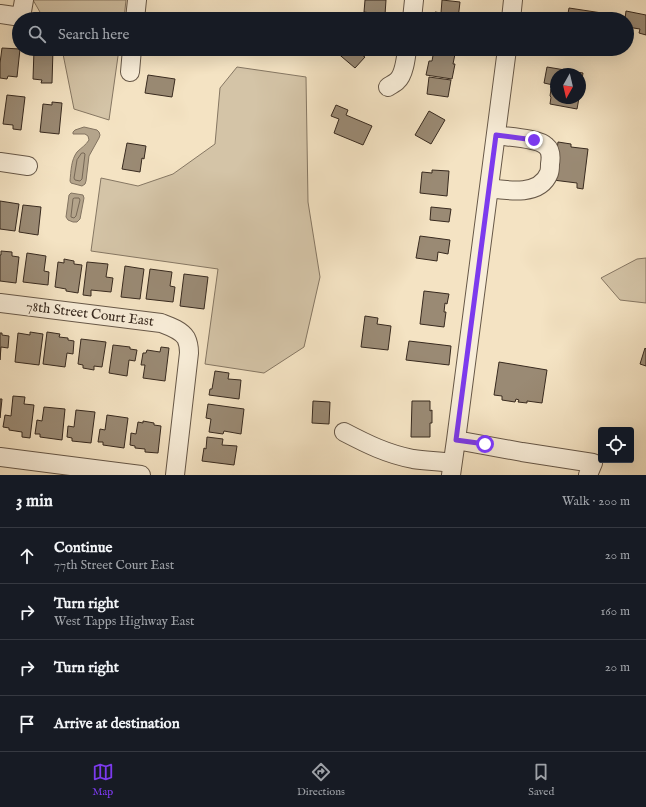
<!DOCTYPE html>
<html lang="en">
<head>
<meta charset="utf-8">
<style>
  :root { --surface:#171b24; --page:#20242c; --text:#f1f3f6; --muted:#9ea1a6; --line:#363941; --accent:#7c3aed }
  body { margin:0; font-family:"IM FELL English",serif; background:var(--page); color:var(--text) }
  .controls { position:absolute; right:12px; bottom:12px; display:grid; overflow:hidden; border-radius:4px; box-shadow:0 4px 16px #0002 }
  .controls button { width:36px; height:36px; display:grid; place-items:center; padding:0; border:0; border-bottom:1px solid var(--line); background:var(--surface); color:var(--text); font:20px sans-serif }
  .compass { position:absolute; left:550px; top:68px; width:36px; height:36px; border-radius:50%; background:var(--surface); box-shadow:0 4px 16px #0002; rotate:188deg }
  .stop { position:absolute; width:12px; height:12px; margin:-9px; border:3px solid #7c3aed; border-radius:50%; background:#fff }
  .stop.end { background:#7c3aed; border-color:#fff; box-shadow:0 1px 4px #0008 }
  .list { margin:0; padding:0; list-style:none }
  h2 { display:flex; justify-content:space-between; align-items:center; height:52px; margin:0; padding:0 16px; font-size:17px }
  h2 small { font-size:13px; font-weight:400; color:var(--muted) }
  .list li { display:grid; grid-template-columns:26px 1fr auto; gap:12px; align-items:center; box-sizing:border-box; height:56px; padding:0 16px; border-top:1px solid var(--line) }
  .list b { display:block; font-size:15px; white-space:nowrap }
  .list p { margin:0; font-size:13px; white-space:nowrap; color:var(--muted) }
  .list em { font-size:13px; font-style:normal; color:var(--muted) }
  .icon { flex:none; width:22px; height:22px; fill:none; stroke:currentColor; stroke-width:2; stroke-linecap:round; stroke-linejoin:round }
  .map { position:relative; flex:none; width:646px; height:475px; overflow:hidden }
  .search { position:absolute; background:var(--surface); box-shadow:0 4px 16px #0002; left:12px; right:12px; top:12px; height:44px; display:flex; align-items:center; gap:10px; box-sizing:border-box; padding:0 14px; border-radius:22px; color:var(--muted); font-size:15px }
  .sheet { height:276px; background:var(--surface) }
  nav { display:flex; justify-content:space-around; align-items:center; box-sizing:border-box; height:56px; border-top:1px solid var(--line); background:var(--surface); font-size:11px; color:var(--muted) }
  nav a { display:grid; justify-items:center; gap:2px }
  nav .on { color:var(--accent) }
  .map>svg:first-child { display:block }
</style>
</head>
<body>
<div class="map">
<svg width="646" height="475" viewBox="0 0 646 475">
  <rect width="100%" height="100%" fill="#f4e3c3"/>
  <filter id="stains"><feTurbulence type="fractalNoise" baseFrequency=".005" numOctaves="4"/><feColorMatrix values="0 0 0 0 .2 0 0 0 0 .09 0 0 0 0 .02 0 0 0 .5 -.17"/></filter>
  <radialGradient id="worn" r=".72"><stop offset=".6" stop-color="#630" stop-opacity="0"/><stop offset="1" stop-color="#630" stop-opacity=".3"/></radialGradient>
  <path fill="#d4c4a7" stroke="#867763" d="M33 0H126L124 19H44Z
    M62 49H119L109 120 74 109Z
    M237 67 306 77 308 202 320 277 304 347 264 373 205 364 218 269 91 251 101 178 138 186 173 174 215 144 220 88Z
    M646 258V303L620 300 601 278 637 259Z"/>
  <path fill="#b4a48b" stroke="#827360" d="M84 127 97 130 99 132 100 135 99 138 89 156 86 181 85 184 82 186 71 183 70 181C71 171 71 160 77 152 81 148 86 145 89 140L88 136 85 134H73V132L75 130Z
    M71 193 83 195 84 198 80 219 77 222H73L68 220 66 217 69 195Z"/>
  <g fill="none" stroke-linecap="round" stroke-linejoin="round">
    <path stroke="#766755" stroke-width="1" d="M82 153H84L85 154 82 179 80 181 75 180 74 178 77 160Z
      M75 198H79L80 200 76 216 74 218 71 217V216L73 199Z"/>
  </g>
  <path fill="#9a8a74" stroke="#382a1f" d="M365 0H386L385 15 364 12Z
    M442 0 460 2 458 19H434L435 12 441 13Z
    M569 8 602 13 601 19H567Z
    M626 11 646 15V35L639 33 640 29 627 27V19H625Z
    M2 48 20 49 17 77 8 76 7 79 0 78V63Z
    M44 49H53L52 83H41L42 80 33 79 34 50 44 51Z
    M337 49H367L362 55 365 57 355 68 335 51Z
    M434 50 455 54 453 64H455L452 79 426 75 429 61H432Z
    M547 67 583 73 580 92V74H556V98H579L577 109 550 104 551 97 550 96 551 89 553 90V85L544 83Z
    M148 75 175 79 172 97 145 93Z
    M429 77 451 80 448 97 427 94Z
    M7 95 25 97 21 130 13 129V125L3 124Z
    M52 102 62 103 59 134 40 132 43 104 52 105Z
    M336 105 348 110 346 115 372 126 363 145 334 133 339 119 331 116Z
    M429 111 445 120 431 144 415 135Z
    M558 142 571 144V147L588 149 583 189 577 188V183L553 180Z
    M127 143 146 146 144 159 142 158 140 172 122 169Z
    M432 170 449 171 447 196 420 193 422 172 432 173Z
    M0 201 19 204 15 231 0 229Z
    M23 205 41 207 38 235 19 232Z
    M431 207 451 209 449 222 430 220Z
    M420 236 450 240 448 254 438 252 437 261 416 258Z
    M1 251 12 252V256L19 257 16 283 0 281V255H1Z
    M27 253 46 256 44 271 49 272 48 285 23 282Z
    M64 259 74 261V264L82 265 78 293 66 291V289L55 287 58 262 64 263Z
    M87 262 108 264 106 277 113 278 111 292 91 290V296L83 295Z
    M125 266 144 269 140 299 121 297Z
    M150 269 172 272 170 286 175 287 173 302 146 299Z
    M184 274 208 277 204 309 180 306Z
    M424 291 449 294 447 304 445 303 444 312H446L444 327 420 324Z
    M365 316 378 318 377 324 391 326 388 350 361 347Z
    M30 332 43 334 39 365 15 362 18 333 30 335Z
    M47 332 60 334 59 337 68 338V340L74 341 73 354 67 353 65 367 43 364Z
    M0 333H2V335L9 336 8 348 1 347 0 360Z
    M81 339 106 342 102 367 94 366V370L83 368V365L78 364Z
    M409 341 451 346 449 365 406 360Z
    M113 345 130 347V349L137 350 135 361 129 360 127 376 109 373Z
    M161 347 169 348 165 381 143 378 145 365H141L143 353H146L147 350 160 352Z
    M645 348 646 349V366L640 364Z
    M499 362 547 370 542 403 527 401V403L518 402 519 400 516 399 515 402 502 400V396L494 395Z
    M215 371 229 373 228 379 241 380 239 399 209 395 210 389H212Z
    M13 396 25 397 24 404 34 405 30 438 22 437V432L9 430V428L3 427 5 415 11 416Z
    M0 399H2L0 418Z
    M313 401 330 402 329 424 312 423Z
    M412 401H430V411L432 410V423H430V437H411Z
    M208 404 244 409 241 434 224 431 223 434 209 432 211 419 206 418Z
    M44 407 65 409 62 440 40 437V434H35L37 420 42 421Z
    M76 410 95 412 91 443 72 441V438L67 437 68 426 74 427Z
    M107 415 128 418 124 448 103 445V442H98L100 429 105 430Z
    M143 421 154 423V425L161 426 158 453 145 452V449L135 448V446L130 445 131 433 136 434 138 422 143 423Z
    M207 437 223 439 222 445 237 446 234 465 202 461 204 448 206 449Z"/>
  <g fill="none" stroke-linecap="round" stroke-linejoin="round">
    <g stroke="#675848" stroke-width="20">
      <path id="minor" d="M0 14 21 17 24 0
        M135 19 137 0
        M412 19 414 0
        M511 19 513 0
        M130 72 132 49
        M388 87C391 85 395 83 397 81 404 75 406 58 407 49
        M0 162 28 166
        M489 188C509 191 540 196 549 173 550 170 550 166 550 164 551 158 551 150 546 146 538 138 507 137 496 135
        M0 303 161 323C169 326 181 330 186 338 188 342 189 349 189 353L175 475
        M344 432C367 444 387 454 413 459 426 461 439 461 452 463
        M456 440 522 452 593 463 588 475
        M0 457 141 475
        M451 475 456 440 507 49"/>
    </g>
    <use href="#minor" stroke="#f8edd8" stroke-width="18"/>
  </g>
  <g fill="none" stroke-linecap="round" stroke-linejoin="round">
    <path stroke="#7c3aed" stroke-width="5" d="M485 444 456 440 496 135 534 140"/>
  </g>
  <g text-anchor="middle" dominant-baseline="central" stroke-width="3.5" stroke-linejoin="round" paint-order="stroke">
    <g font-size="14" fill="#382a1f" stroke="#f8edd8">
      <text transform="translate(90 314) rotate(7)">78th Street Court East</text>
    </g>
  </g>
  <rect width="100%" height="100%" filter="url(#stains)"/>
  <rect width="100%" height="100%" fill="url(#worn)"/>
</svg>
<div class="controls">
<button><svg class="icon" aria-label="locate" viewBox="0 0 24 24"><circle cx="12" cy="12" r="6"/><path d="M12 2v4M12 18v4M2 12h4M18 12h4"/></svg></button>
</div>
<svg class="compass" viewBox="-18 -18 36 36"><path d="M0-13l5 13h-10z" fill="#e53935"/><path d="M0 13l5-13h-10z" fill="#9ea1a6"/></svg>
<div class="stop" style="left:485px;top:444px"></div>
<div class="stop end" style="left:534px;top:140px"></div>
<div class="search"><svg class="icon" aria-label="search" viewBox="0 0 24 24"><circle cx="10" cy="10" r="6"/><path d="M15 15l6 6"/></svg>Search here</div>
</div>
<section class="sheet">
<h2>3 min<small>Walk · 200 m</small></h2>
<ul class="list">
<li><svg class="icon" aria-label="ahead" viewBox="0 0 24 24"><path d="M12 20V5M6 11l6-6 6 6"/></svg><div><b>Continue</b><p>77th Street Court East</p></div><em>20 m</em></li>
<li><svg class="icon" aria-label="right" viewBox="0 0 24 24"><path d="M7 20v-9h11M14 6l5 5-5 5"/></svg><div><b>Turn right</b><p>West Tapps Highway East</p></div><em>160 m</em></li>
<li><svg class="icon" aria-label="right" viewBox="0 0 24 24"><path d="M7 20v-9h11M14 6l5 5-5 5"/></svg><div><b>Turn right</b></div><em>20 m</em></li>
<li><svg class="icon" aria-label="arrive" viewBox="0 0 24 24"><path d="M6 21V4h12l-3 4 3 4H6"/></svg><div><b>Arrive at destination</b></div></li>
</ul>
</section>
<nav>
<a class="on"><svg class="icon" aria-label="map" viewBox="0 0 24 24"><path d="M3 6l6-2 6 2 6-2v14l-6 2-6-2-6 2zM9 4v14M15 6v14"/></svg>Map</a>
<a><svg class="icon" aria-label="directions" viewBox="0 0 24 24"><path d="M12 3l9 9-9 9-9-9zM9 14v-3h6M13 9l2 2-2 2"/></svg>Directions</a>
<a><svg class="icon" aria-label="saved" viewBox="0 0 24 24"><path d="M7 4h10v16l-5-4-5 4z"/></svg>Saved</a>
</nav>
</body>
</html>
